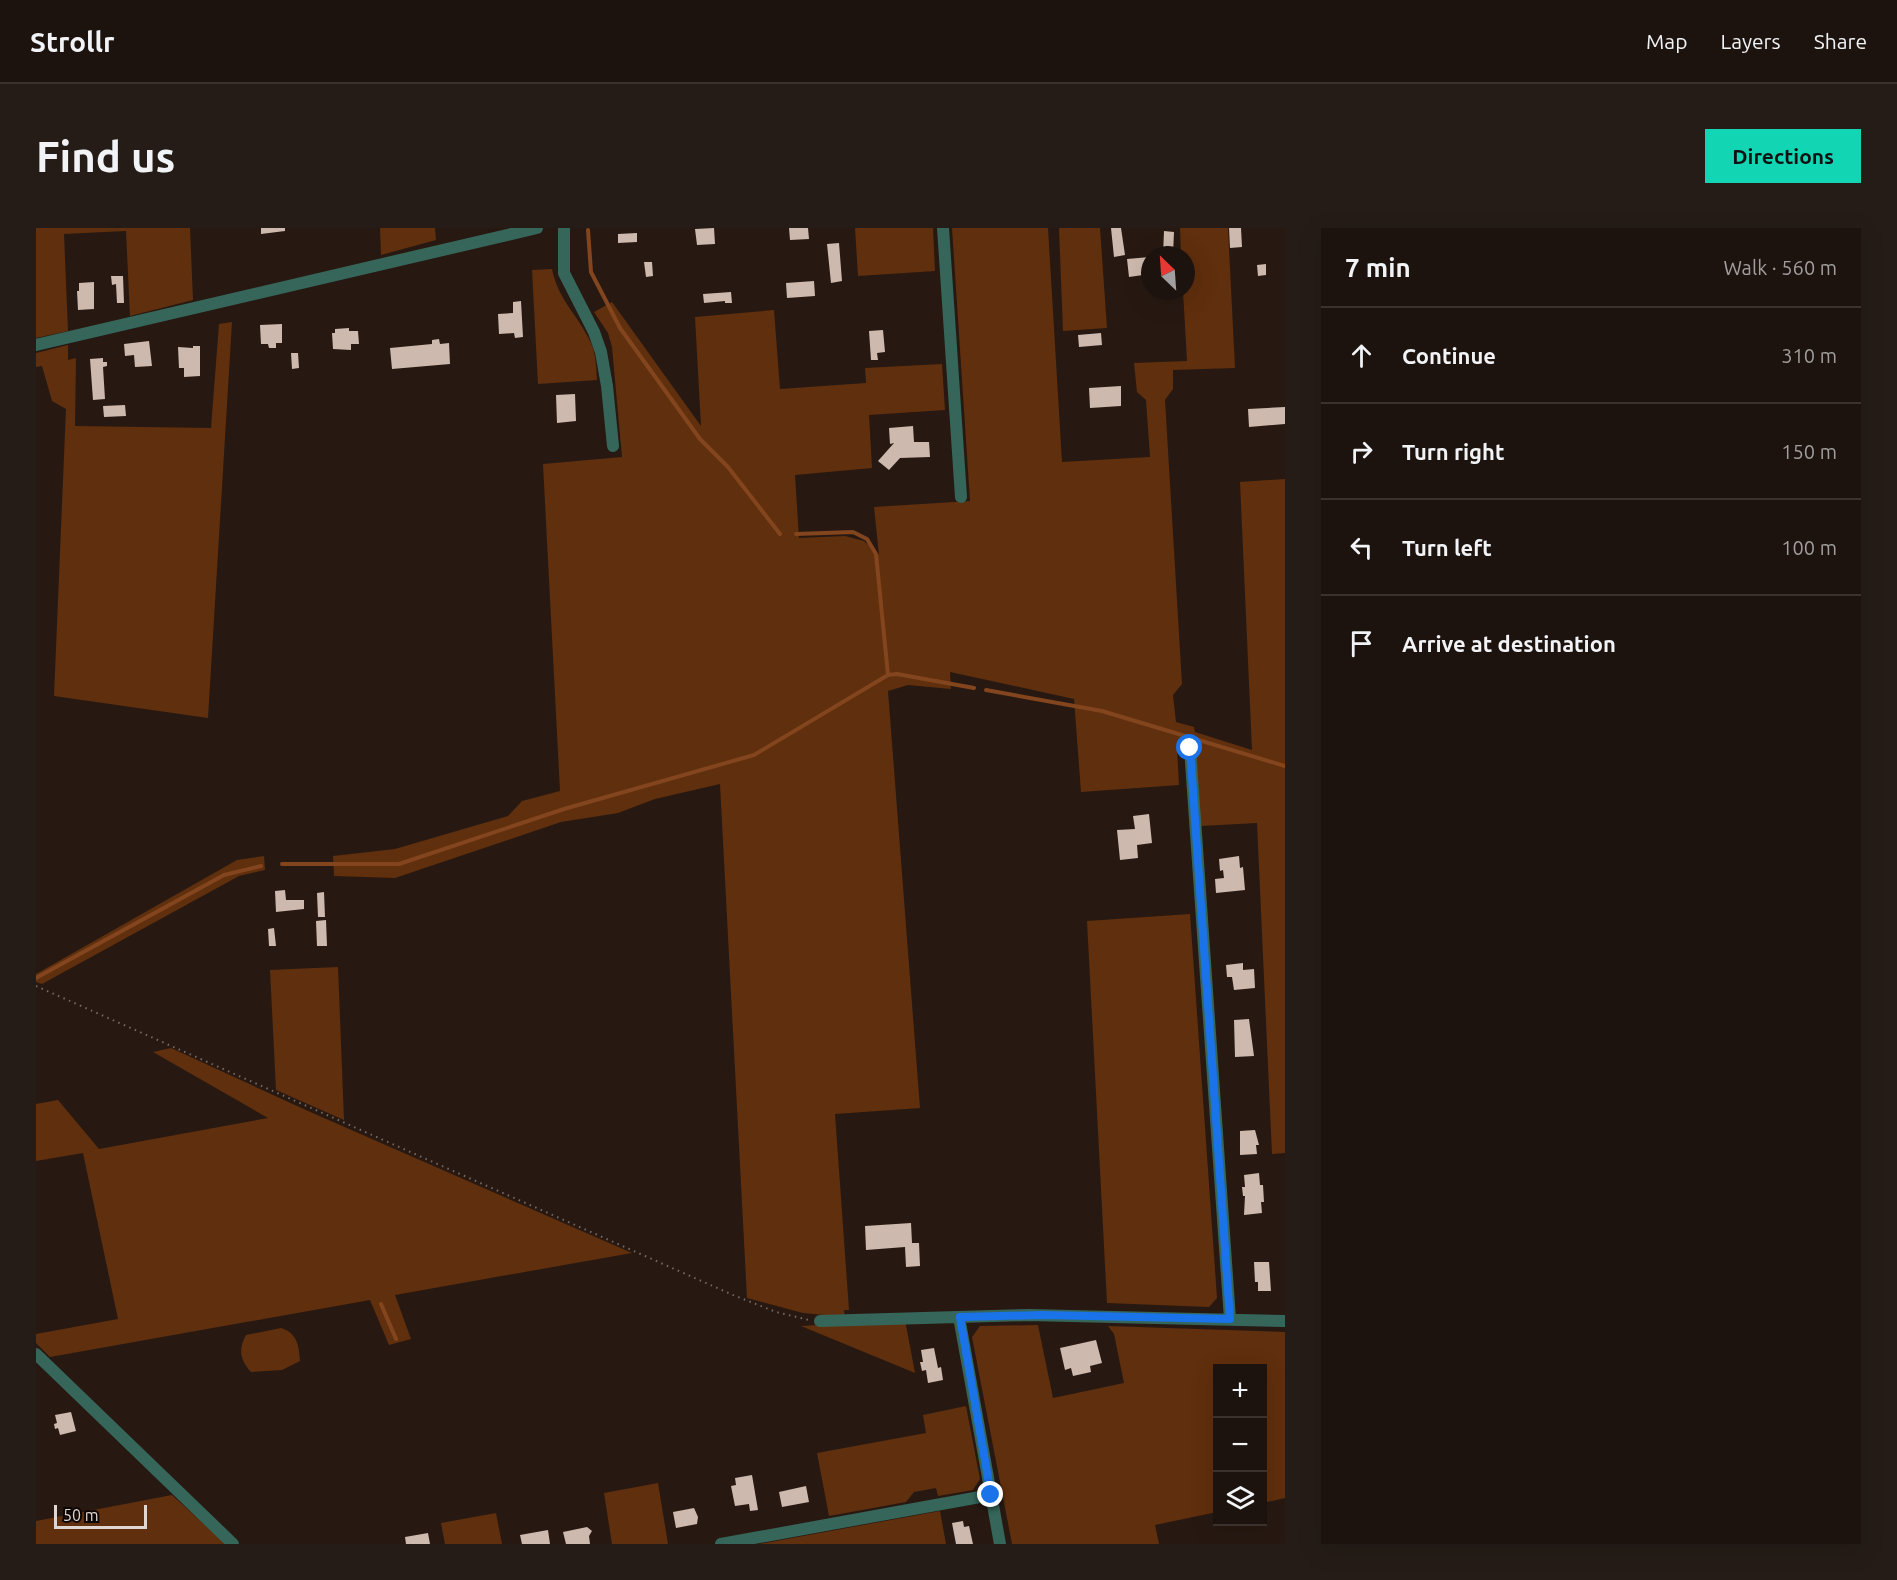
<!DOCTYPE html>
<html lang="en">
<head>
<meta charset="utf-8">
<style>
  :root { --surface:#1d130e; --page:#251c17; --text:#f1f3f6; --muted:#a09e9e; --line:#3b322e; --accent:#12d5b4 }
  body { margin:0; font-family:Ubuntu,sans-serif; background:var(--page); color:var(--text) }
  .controls { position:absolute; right:18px; bottom:18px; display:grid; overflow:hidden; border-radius:0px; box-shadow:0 6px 24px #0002 }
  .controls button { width:54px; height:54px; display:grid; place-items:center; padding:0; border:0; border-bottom:2px solid var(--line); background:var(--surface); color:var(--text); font:30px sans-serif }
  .compass { position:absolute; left:1105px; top:18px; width:54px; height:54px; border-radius:50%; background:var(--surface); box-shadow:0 6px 24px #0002; rotate:335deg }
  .scale { position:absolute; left:18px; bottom:15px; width:93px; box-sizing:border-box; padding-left:6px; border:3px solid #e0d6d1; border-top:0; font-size:16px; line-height:21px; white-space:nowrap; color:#e0d6d1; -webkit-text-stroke:4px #0c0604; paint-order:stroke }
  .stop { position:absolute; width:18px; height:18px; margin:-14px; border:4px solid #1a73e8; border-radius:50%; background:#fff }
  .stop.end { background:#1a73e8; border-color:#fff; box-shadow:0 2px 6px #0008 }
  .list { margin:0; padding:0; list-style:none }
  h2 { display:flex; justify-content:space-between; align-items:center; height:78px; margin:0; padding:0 24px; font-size:26px }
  h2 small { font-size:20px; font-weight:400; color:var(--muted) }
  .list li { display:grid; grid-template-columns:39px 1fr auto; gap:18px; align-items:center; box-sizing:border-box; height:96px; padding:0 24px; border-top:2px solid var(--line) }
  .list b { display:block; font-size:22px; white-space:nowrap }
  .list em { font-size:20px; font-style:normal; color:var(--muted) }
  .icon { flex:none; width:33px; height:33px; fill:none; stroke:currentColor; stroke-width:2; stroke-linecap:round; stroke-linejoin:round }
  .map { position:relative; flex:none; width:1249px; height:1316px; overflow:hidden; border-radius:0px }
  header { display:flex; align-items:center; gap:36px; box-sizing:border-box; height:84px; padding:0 30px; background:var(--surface); border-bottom:2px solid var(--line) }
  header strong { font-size:28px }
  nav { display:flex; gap:33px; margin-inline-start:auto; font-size:21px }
  .intro { display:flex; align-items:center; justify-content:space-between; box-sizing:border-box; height:144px; padding:0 36px }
  h1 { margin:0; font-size:42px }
  .button { padding:15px 27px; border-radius:0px; background:var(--accent); color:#111; font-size:21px; font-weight:700 }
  main { display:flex; gap:36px; padding:0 36px }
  aside { flex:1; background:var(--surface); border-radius:0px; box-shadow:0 6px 24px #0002 }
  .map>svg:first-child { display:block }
</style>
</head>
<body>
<header>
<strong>Strollr</strong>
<nav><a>Map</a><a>Layers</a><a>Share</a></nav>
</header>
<div class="intro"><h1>Find us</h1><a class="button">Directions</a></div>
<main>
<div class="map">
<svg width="1249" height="1316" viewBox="0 0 1249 1316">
  <rect width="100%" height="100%" fill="#271912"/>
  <path fill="#602f0d" d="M0 0H154L157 72 94 88 90 3 28 6 32 103 0 110Z
    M344 0H399L400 12 345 27Z
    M819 0H897L899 43 822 48Z
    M916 0H1012L1026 234 1114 229 1110 172 1101 164 1098 135 1151 133 1147 63H1150V27H1145L1144 0H1192L1199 140 1137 142V161L1129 172 1146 456 1137 467 1140 494 1158 499 1159 504 1216 522 1204 254 1249 251V925L1236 926 1221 595 1165 598 1151 521H1141L1143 557 1045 564 1038 471 914 444 915 461 872 457 852 463 884 880 799 886 813 1082H808L809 1089 767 1085 711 1070 684 556 619 571 582 585 525 594 359 650 298 648 297 628 359 621 472 588 486 573 524 563 507 236 586 229 576 119 572 105 558 84 576 74 665 198 659 89 738 82 744 161 830 155 829 140 906 136 909 182 833 187 836 240 759 247 763 310 809 308 828 313 843 327 838 279 934 273Z
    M1023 0H1064L1071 100 1027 103Z
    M516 41C522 71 540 85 553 111 560 123 560 138 561 152L502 156 496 42Z
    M196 94 172 490 18 468 30 181 16 173 6 138 0 139V125L32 117V132L40 130 39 198 175 200 183 96Z
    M228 628 229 642 203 648 6 756 0 754V746L201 632Z
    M1154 686 1181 1070 1173 1079 1071 1075 1051 693Z
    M302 739 308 892 240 862 234 742Z
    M135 820 272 883 596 1025 359 1067 375 1111 353 1117 334 1072 14 1129 0 1115V1106L82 1091 47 925 0 933V876L22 872 63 921 232 890 117 824Z
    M869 1092 879 1145 765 1098Z
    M1002 1097 1017 1170 1088 1155 1078 1106 1072 1098 1249 1104V1270L1227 1275 1226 1140H1182L1181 1284 1119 1297 1123 1316H976L936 1109 944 1098Z
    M245 1100C261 1105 263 1117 264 1133L246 1142 215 1144C204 1132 202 1121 210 1107Z
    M930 1178 944 1251 937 1262 902 1268 900 1260 878 1264 870 1274 793 1288 781 1225 890 1205 887 1187Z
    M622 1255 632 1316H576L568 1265Z
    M136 1267 190 1316H0V1293Z
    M904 1283 910 1316H723Z
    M460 1285 466 1316H409L405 1295Z"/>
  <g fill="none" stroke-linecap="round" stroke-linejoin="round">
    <path stroke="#83451d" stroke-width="4" d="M552 2 555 44 584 100 664 211 692 239 744 306
      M852 447 861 446 938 460
      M950 462 1066 483 1249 538
      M246 636H363L528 581 718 527 852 447 840 326 831 311 817 304 760 306
      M0 750 188 647 225 638
      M345 1076 360 1111"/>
  </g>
  <path fill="#cdb9ae" d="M225 0H249V3L225 6Z
    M678 0 679 16 661 17 659 1Z
    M753 0H772L773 11 754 12Z
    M1075 0H1085L1089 27 1078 29Z
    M1193 0H1205L1206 19 1194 20Z
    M1128 3 1138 4 1137 27H1127Z
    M601 5V14L582 15V6Z
    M803 15 806 53 795 55 791 16Z
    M1114 29V46L1093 49 1091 31Z
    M608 34H616L617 48 610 49Z
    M1230 36V47L1222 48 1221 37Z
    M75 48H87L88 75H81L80 56 76 57Z
    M778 53 779 68 751 70 750 55Z
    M58 54V81L42 82 41 63H43V55Z
    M695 64 696 75H689V73L668 75 667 66Z
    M485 73 487 109 479 110 478 105 463 106 462 86 477 85V74Z
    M246 96V115H240V120H233L232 116H225L224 97Z
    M313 100V103H322L323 116H315V122L297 121 296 105H299V101Z
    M847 102 849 124 841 125 842 132H835L833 103Z
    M1065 105 1066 117 1043 119 1042 107Z
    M403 111 404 116 413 115 414 136 356 141 354 120 396 116V112Z
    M113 113 116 138 99 139 98 127 89 128 88 116Z
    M157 118H164V148L148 149V140H143L142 119 157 120Z
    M255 125H262L263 140 256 141Z
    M67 130V134H71V138L67 139 69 171 57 172 54 131Z
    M1085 158V178L1054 180 1053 160Z
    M539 166 540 193 521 195 520 167Z
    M89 177 90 188 68 189 67 178Z
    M1249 179V196L1213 199 1212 181Z
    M877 198 878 214H893L894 229 864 230 853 242 842 233 858 215 854 216 853 200Z
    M1113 586 1116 615 1101 617 1102 630 1084 632 1081 602 1099 601 1097 588Z
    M1203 628 1204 640 1207 639 1209 662 1180 665 1179 651 1188 650 1187 642 1184 643 1183 631Z
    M249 662 250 672H268V681L240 684 239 663Z
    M288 664 289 689H282L281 665Z
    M290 692 291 718H281L280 693Z
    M238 700 240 718H233L232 701Z
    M1207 735V742L1218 741 1219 760 1198 762 1196 749H1191L1190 737Z
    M1213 791 1218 828 1199 829 1198 792Z
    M1219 902 1223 917H1220L1221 926 1204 927V903Z
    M1223 945 1224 957H1227L1228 974H1225L1226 985 1208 987 1209 968H1207L1206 959H1209L1208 947Z
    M875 995 876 1015H883L884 1038 870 1039 869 1019 830 1022 829 998Z
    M1218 1034H1233L1235 1063H1222V1054H1219Z
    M1060 1112 1066 1135 1054 1138 1055 1144 1037 1148 1035 1140 1029 1142 1024 1120Z
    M898 1120 902 1140 905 1139 907 1152 892 1155 890 1142 886 1143 884 1134H887L885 1122Z
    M35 1184 40 1203 24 1207 22 1200 19 1201 18 1196 21 1195 19 1187Z
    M716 1247 722 1282 714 1283 713 1276 699 1278 695 1258 700 1257 699 1250Z
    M770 1258 773 1274 746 1279 743 1264Z
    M658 1280 662 1289 661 1296 640 1300 637 1284Z
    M927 1293 928 1299 933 1298 937 1316H920L916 1295Z
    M551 1299 556 1303 553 1308 554 1316H530L527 1304Z
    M512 1302 514 1316H486L484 1307Z
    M392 1305 394 1316H370L369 1309Z"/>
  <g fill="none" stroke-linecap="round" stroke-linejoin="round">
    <path stroke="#766963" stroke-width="2" stroke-dasharray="1.5 4.5" stroke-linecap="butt" d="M0 758 697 1067 740 1084 773 1092"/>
    <path stroke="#36665a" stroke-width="12" d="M528 0V45L558 104 565 124 571 158 577 218
      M907 0 925 269
      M0 117 501 0
      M1154 520 1194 1091
      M923 1089 964 1316
      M784 1093 993 1087 1249 1093
      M0 1126 197 1316
      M685 1316 955 1267"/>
  </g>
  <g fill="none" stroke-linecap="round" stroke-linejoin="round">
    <path stroke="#1a73e8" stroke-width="8" d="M955 1267 924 1089 1007 1087 1194 1091 1154 520"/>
  </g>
</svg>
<div class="controls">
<button>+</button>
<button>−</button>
<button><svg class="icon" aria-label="layers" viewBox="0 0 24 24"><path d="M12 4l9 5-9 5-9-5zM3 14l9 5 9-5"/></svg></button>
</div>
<svg class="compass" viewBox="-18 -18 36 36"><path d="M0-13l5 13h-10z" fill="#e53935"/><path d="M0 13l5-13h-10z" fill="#a09e9e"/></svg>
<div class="scale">50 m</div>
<div class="stop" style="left:1154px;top:520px"></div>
<div class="stop end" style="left:955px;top:1267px"></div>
</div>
<aside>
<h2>7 min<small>Walk · 560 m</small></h2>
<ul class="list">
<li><svg class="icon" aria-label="ahead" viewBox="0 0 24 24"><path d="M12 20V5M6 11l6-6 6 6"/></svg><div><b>Continue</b></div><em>310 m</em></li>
<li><svg class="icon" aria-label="right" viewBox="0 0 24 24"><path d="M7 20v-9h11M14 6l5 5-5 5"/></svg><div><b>Turn right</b></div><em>150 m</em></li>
<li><svg class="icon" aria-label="left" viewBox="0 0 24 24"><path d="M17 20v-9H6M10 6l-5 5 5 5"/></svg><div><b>Turn left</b></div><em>100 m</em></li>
<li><svg class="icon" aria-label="arrive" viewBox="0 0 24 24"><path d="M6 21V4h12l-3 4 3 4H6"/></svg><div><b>Arrive at destination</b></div></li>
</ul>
</aside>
</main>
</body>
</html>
